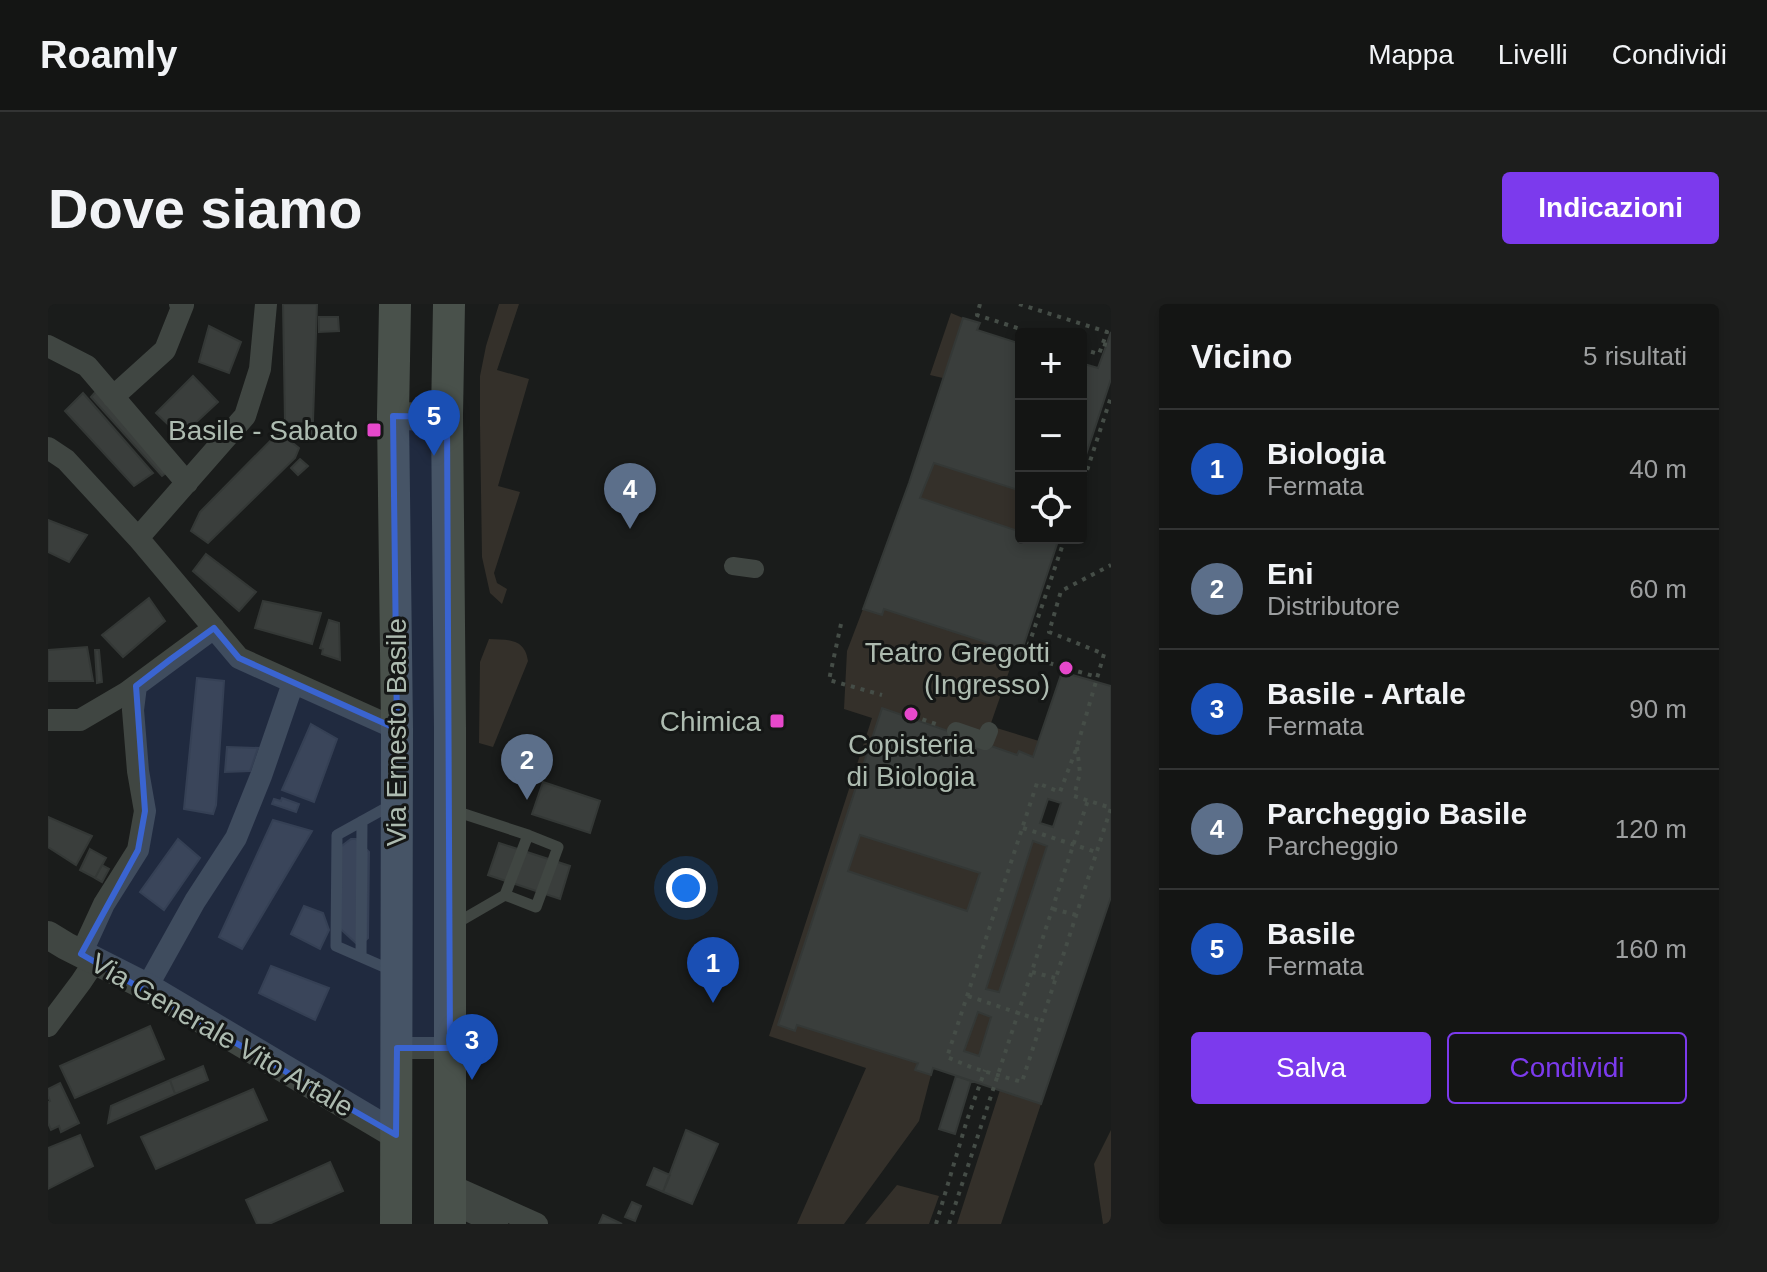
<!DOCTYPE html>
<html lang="it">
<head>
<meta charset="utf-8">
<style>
  :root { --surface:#141514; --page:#1d1e1d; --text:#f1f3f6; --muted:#9d9fa0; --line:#333434; --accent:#7c3aed }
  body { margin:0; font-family:Arial,sans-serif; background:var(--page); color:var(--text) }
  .controls { position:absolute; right:24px; top:24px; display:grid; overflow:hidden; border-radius:8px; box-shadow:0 4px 12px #0003 }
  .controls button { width:72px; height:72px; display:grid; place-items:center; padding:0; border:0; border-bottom:2px solid var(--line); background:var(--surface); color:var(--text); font:40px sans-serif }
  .you { position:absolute; left:638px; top:584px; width:28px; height:28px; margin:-20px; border:6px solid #fff; border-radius:50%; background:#1a73e8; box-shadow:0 0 0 12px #1a73e833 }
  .badge { display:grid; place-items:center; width:52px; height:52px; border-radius:50%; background:var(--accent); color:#fff; font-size:26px; font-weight:700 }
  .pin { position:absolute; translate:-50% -66px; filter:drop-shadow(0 2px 4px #0008) }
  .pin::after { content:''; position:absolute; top:42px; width:28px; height:24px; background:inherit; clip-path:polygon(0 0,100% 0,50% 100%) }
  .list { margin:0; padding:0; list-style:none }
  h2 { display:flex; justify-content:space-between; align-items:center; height:104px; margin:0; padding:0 32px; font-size:34px }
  h2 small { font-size:26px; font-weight:400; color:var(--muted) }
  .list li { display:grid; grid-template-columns:52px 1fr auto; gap:24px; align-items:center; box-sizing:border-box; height:120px; padding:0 32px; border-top:2px solid var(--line) }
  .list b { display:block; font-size:30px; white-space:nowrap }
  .list p { margin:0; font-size:26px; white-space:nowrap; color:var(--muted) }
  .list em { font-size:26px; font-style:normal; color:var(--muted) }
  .actions { display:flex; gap:16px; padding:24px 32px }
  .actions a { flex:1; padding:18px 0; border:2px solid var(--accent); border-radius:8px; text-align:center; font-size:28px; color:var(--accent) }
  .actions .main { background:var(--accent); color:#fff }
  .icon { flex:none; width:44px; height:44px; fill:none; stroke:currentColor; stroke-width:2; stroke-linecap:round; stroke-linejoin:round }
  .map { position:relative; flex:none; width:1063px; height:920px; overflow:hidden; border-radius:8px }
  header { display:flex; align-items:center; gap:48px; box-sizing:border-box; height:112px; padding:0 40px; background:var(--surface); border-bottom:2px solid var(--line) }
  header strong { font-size:38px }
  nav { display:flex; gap:44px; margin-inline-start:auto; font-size:28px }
  .intro { display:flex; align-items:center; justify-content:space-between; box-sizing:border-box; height:192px; padding:0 48px }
  h1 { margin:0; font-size:56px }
  .button { padding:20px 36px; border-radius:8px; background:var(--accent); color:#fff; font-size:28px; font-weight:700 }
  main { display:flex; gap:48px; padding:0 48px }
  aside { flex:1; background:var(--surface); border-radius:8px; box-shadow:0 4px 12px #0003 }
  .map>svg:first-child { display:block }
</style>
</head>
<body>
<header>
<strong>Roamly</strong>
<nav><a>Mappa</a><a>Livelli</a><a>Condividi</a></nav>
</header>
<div class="intro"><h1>Dove siamo</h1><a class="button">Indicazioni</a></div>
<main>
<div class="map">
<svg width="1063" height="920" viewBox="0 0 1063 920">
  <rect width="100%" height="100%" fill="#1a1c1b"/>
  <path fill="#34302a" d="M451 0H471L449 66 481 75 450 182 472 188 446 269 449 279 459 285 454 300 442 289 434 253 432 120V72L438 42Z
    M903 9 915 14 895 74 882 71Z
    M886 159 973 187V228L872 194Z
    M815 305 834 311 836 305 959 345 958 351 966 353 942 422 991 437 985 453 971 447 969 451 834 404 731 721 746 727 749 721 870 759 883 771 871 817 796 920H749L818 764 721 732 824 414 796 405 799 347Z
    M441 335C460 336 477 334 480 357L445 443 431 439 432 358Z
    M812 531 932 569 919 607 800 567Z
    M985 537 999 542 951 688 938 685Z
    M930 708 943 713 931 752 916 747Z
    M952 786 993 800 953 920H909Z
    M1063 826V920H1055L1046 860Z
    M849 881 891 892 881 920H817Z"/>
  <path fill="#3a3e3c" stroke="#343836" stroke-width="2" fill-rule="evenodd" d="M235 0H269L265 117 237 118Z
    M271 13H290L291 27 271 28Z
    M915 14 932 19 929 26 973 40V187L886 159 872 194 973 228V234H1011L971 355 958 351 959 345 836 305 834 311 815 305 861 179Z
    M161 22 193 38 181 69 151 58Z
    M1063 28V75L1033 166V59L1050 64Z
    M145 72 170 98 142 124H135L128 128 108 109Z
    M50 85 122 166 114 172 43 93Z
    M35 89 105 169 86 182 17 107Z
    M259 120 270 122 269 132 257 130Z
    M270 122 283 123 282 135 269 134Z
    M231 128 251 144 247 154 160 239 143 227 152 208Z
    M252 155 260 162 250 171 243 164Z
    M0 216 39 231 21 258 0 248Z
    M158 250 208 288 191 307 145 267Z
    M101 294 117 317 75 353 54 331Z
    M215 297 273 309 264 340 207 324Z
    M281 316 291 319 292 356 274 350 275 345 272 344Z
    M39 343 45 377H0V346Z
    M47 346H51L54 378 49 379Z
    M1014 368 1063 382V593L993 800 885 764 883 771 867 766 870 759 749 721 747 727 730 721 834 404 969 451 971 447 985 453ZM1000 495 1013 499 1005 523 992 519ZM812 531 932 569 919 607 800 567ZM985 537 999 542 951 688 938 685ZM930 708 943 713 931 752 916 747Z
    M149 374 176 377 168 501 165 510 136 505Z
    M263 420 289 435 266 498 234 486Z
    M179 443 210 444 202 467 177 468Z
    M495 478 552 497 542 529 484 510Z
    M234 494 251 500 248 508 224 500 226 495 233 497Z
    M0 513 44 532 28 561 0 543Z
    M225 516 264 527 194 645 171 633Z
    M130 535 152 554 116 606 92 588Z
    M303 535H308L321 548 320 634 311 642 285 618 287 547Z
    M451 539 522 562 512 595 440 571Z
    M42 545 58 554 47 574 32 566Z
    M54 561 61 565 54 578 47 574Z
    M256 602 275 609 281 626 272 645 243 630Z
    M223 662 281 684 267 716 211 689Z
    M102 722 116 755 27 794 12 762Z
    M155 762 160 776 127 790 122 776Z
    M908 772 923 777 907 830 891 825Z
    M122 776 127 790 60 819 63 802Z
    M12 779 31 819 13 828 11 822 3 826 0 819V798L2 797 0 792V785Z
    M205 785 219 816 108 865 93 833Z
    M638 826 670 840 644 900 615 888Z
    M32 831 45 862 0 885V844Z
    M282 858 295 887 221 920H209L198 896Z
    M606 864 622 871 615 888 599 881Z
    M584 898 593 902 587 917 577 913Z
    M555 911 574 920H551Z"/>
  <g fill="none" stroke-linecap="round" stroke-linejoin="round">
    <path stroke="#454d47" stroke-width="4" stroke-dasharray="4 6" stroke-linecap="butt" d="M932 0 929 11 988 30
      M971 0 1059 28 1051 50 1033 45
      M1055 40 1063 42
      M1033 185 1063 93
      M1017 234 977 352 1049 373
      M793 320 781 376 834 391
      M865 412 891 421
      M1029 443 1032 469 1026 492 1063 504 974 778 925 764 899 753 989 479 1012 488 1029 443 1056 350 1001 328 1013 287 1063 261
      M975 524 1048 548
      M1005 605 1028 611
      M984 668 1007 674
      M920 692 994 717
      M888 920 919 816 937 766
      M901 920 1040 496"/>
    <path stroke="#404642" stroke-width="11" d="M457 591 488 603 510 543 480 531
      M407 620 457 591 480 531 407 507
      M313 653 314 517
      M343 666 288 642 289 531 345 500"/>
    <path stroke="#404642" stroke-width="18" d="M685 262 707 265
      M908 427 937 437 941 427"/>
    <path stroke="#404642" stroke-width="22" d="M0 42 39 62 139 179
      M65 93 117 46 135 1 132 0
      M0 144 18 156 90 234 191 354 349 425
      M90 234 197 112 212 65 218 0
      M0 416H32L78 389 166 324
      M33 650 56 600 90 546 97 507 90 467 85 406 88 382
      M99 683 147 597 188 534 213 472 245 379
      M0 722 33 678 47 657
      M349 744H402
      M402 881 489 920
      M402 898 449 920"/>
    <path stroke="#404642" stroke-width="28" d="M345 112 399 113
      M0 631 18 642 99 683 348 831"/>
    <path stroke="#49514b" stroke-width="32" d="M347 0 345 112 349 425 348 920
      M401 0 399 111 402 424V920"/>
  </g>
  <path fill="#3a64d0" fill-opacity="0.2" stroke="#3a64d0" stroke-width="6" stroke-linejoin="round" d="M345 112 399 113 402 744H349L348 831 33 650 90 546 97 507 88 382 123 355 166 324 191 354 349 425Z"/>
  <g fill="#e648cb" stroke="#151716" stroke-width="3">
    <rect x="318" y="118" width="16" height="16" rx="4"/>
    <circle cx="1018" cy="364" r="8"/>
    <circle cx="863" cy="410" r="8"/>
    <rect x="721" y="409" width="16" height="16" rx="4"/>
  </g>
  <g text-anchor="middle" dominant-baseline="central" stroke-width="6" stroke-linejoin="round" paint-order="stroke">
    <g font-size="28" fill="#adbbb0" stroke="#151716" text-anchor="end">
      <text x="310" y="126">Basile - Sabato</text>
      <text x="1002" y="348">Teatro Gregotti<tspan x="1002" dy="32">(Ingresso)</tspan></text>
      <text x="713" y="417">Chimica</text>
      <text x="863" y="440" text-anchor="middle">Copisteria<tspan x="863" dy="32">di Biologia</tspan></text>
    </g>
    <g font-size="28" fill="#adbbb0" stroke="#151716">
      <text transform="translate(348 428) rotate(-90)">Via Ernesto Basile</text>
      <text transform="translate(174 731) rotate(30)">Via Generale Vito Artale</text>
    </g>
  </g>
</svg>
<div class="controls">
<button>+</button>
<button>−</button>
<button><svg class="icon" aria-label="locate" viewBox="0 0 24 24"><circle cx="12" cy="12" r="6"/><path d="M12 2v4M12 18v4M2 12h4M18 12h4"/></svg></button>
</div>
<div class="you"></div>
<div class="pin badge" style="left:665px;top:699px;background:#1a4fb4">1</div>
<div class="pin badge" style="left:479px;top:496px;background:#5c6f8a">2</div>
<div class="pin badge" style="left:424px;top:776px;background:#1a4fb4">3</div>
<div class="pin badge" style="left:582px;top:225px;background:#5c6f8a">4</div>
<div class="pin badge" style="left:386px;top:152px;background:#1a4fb4">5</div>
</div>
<aside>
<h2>Vicino<small>5 risultati</small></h2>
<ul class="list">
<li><span class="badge" style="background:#1a4fb4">1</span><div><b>Biologia</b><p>Fermata</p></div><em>40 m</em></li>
<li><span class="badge" style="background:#5c6f8a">2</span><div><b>Eni</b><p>Distributore</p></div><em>60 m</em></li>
<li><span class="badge" style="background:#1a4fb4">3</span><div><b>Basile - Artale</b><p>Fermata</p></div><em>90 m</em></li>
<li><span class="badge" style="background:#5c6f8a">4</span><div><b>Parcheggio Basile</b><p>Parcheggio</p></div><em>120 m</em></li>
<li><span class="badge" style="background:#1a4fb4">5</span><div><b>Basile</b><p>Fermata</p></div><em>160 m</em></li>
</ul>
<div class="actions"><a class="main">Salva</a><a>Condividi</a></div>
</aside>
</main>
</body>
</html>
